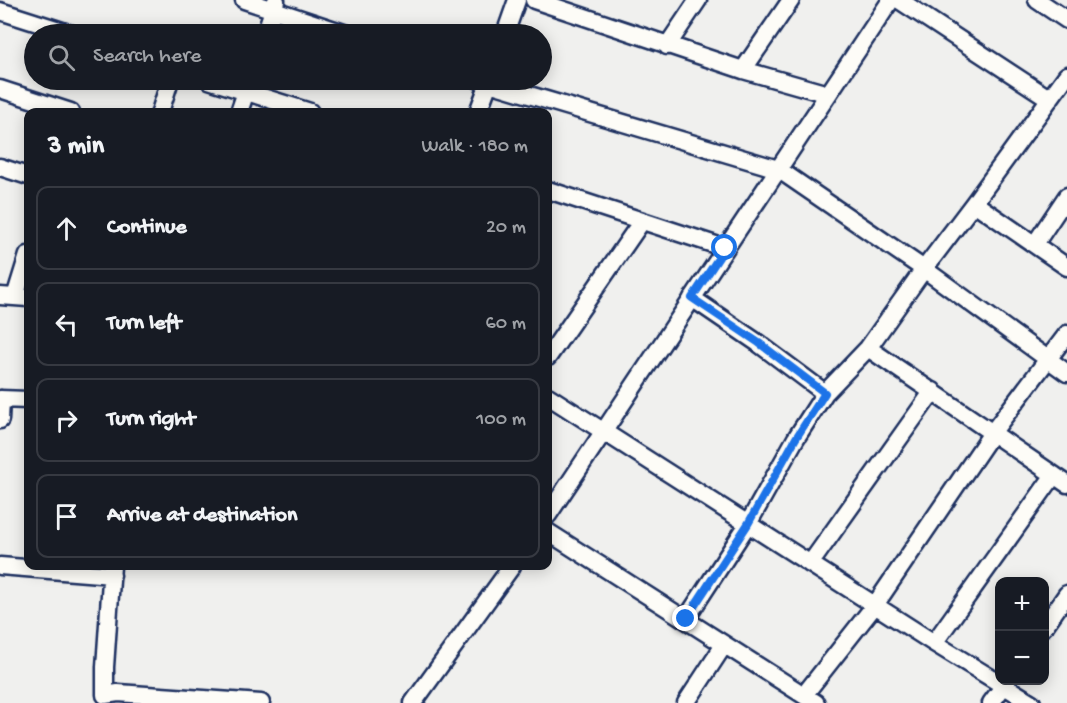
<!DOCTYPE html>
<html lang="en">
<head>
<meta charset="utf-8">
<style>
  :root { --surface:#171b24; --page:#242831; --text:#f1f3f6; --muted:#9ea1a6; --line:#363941 }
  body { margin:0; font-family:"Gochi Hand",sans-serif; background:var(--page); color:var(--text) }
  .controls { position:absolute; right:18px; bottom:18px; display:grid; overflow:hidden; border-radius:12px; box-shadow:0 3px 15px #0003 }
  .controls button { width:54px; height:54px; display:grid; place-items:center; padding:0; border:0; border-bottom:2px solid var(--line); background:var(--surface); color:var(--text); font:30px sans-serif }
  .stop { position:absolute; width:18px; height:18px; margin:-14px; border:4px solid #1a73e8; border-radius:50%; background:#fff }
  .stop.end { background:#1a73e8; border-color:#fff; box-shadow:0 2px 6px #0008 }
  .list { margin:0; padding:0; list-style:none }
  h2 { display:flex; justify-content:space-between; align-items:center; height:78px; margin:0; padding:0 24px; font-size:26px }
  h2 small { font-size:20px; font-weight:400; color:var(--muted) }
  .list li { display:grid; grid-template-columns:39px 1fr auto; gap:18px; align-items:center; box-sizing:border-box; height:84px; margin:0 12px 12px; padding:0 12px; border:2px solid var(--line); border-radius:12px }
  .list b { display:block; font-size:22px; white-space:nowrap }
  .list em { font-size:20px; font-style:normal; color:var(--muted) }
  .icon { flex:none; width:33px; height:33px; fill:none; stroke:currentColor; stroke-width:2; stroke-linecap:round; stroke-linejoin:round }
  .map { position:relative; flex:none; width:1067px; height:703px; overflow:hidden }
  .search { position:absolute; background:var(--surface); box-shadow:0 3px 15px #0003; left:24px; top:24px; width:528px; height:66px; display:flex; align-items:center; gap:15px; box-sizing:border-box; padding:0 21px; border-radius:33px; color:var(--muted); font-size:22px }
  .panel { position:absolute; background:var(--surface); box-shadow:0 3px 15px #0003; left:24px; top:108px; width:528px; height:462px; border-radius:12px }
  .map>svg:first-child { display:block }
</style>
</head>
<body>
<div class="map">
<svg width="1067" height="703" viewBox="0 0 1067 703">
  <rect width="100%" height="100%" fill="#f0f0ee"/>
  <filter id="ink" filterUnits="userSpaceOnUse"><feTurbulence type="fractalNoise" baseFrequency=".0167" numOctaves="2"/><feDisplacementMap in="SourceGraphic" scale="12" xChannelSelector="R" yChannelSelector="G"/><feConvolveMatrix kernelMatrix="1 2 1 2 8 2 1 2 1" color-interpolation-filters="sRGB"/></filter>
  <g filter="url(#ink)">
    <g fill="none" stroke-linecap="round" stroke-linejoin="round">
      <g stroke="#1b2f5e" stroke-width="21">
        <path id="street" d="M244 0 347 34
          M534 0 743 70 828 94
          M899 0 1050 99
          M1037 0 1067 20
          M0 11 72 34
          M265 34 276 1
          M505 34 517 0
          M667 46 698 0
          M743 70 791 0
          M209 80 310 112
          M479 80 778 169 924 269 1067 373
          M0 89 71 112
          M160 112 170 80
          M239 112 250 80
          M478 112 490 80
          M0 167 28 176
          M548 190 725 248
          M974 203 1067 267
          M1035 244 1067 196
          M0 296 28 298
          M15 297 28 255
          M692 298 758 343 825 393
          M868 348 1067 484
          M548 357 642 221
          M548 396 934 643 1032 703
          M0 399 28 400
          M0 420 1 399
          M548 515 891 0
          M548 532 816 703
          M810 564 933 391
          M0 566 112 575
          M112 566 105 667V695L118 693 261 703
          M686 619 748 524 796 438 825 393 868 348 924 269 974 203 1067 75
          M1044 627 1067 594
          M934 643 1054 475
          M804 695 875 605 992 433 1067 334
          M413 703 512 566
          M686 703 724 645
          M991 703 1008 680"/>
      </g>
      <use href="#street" stroke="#fdfcf7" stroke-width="16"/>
    </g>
  </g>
  <g fill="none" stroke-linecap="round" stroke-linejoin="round" filter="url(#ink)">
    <path stroke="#1a73e8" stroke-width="8" d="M686 619 748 524 796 438 825 393 759 343 692 298 725 248"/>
  </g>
</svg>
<div class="controls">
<button>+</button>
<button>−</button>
</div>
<div class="stop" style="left:725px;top:248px"></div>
<div class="stop end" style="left:686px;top:619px"></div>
<div class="search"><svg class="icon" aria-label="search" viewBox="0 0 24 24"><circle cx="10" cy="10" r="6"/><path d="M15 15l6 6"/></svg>Search here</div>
<section class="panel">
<h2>3 min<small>Walk · 180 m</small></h2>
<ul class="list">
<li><svg class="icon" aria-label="ahead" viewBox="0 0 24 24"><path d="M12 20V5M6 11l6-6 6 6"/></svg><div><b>Continue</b></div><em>20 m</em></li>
<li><svg class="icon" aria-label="left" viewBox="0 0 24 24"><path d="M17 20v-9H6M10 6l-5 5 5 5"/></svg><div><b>Turn left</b></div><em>60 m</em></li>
<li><svg class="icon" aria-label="right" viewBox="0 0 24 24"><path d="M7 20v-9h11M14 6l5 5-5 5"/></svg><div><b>Turn right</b></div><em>100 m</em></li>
<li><svg class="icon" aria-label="arrive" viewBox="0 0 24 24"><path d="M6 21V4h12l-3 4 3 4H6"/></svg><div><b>Arrive at destination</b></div></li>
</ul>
</section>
</div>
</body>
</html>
